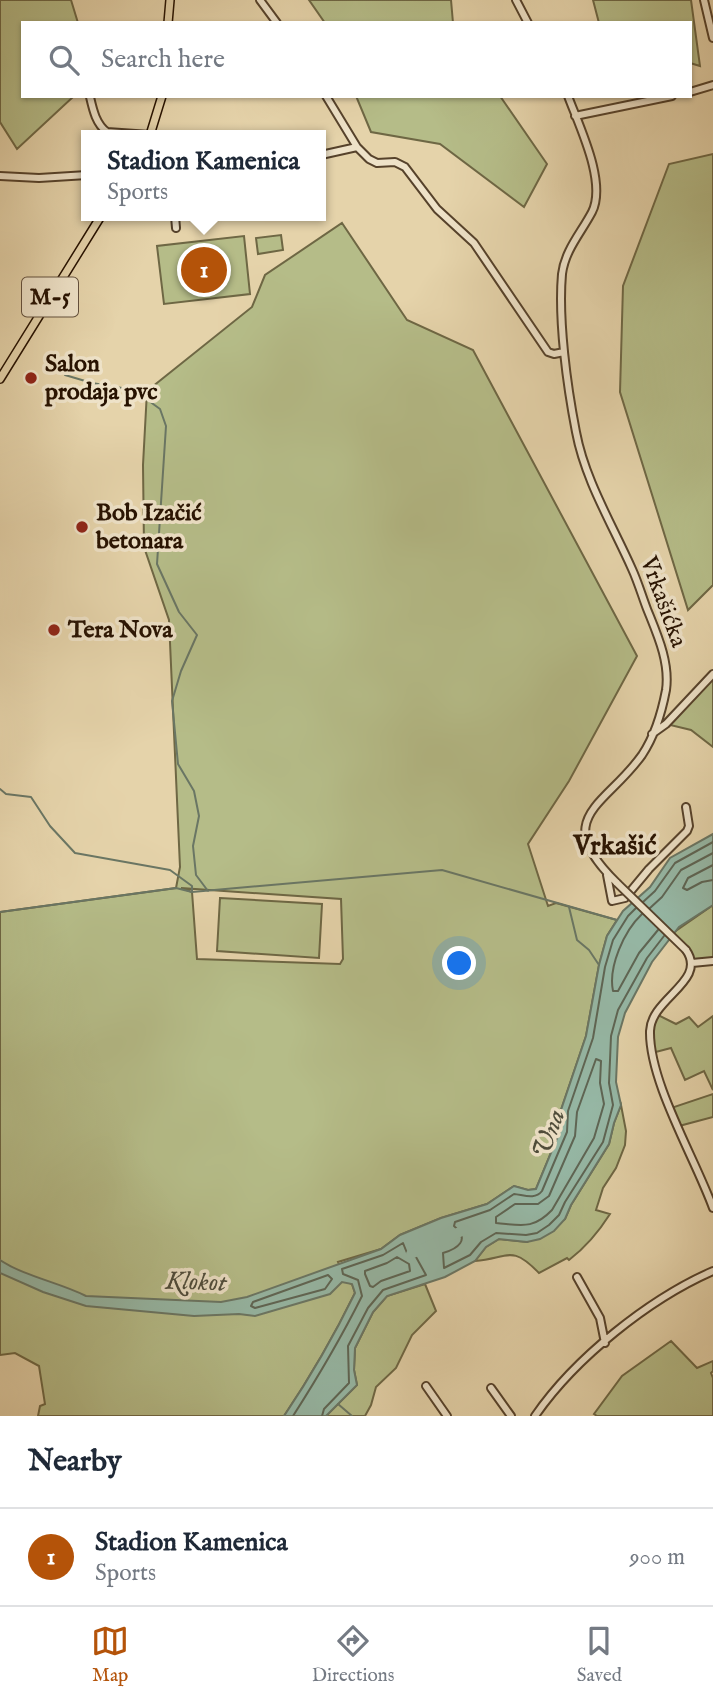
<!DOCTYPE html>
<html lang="en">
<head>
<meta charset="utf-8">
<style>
  :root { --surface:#fff; --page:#f2f2f3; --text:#1f2937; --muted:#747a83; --line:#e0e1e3; --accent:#b45309 }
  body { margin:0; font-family:"IM FELL English",serif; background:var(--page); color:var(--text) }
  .you { position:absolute; left:460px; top:964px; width:24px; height:24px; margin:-18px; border:5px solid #fff; border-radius:50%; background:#1a73e8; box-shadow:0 0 0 10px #1a73e833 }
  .badge { display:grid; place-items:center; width:46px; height:46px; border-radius:50%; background:var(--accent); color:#fff; font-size:23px; font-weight:700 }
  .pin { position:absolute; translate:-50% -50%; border:4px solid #fff; box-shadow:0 2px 7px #0006 }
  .popup { position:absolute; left:81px; top:130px; width:245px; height:91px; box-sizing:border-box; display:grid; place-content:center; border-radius:0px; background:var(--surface); filter:drop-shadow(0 2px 5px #0005); font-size:23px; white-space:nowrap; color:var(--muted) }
  .popup b { font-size:26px; color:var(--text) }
  .popup::after { content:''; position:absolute; left:50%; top:100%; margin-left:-14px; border:14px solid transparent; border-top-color:var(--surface) }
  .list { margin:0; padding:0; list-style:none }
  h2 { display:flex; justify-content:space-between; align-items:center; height:91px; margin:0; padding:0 28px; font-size:30px }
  h2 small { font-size:23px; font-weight:400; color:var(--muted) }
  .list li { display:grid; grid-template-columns:46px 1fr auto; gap:21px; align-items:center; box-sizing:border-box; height:98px; padding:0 28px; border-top:2px solid var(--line) }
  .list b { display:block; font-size:26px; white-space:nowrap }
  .list p { margin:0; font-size:23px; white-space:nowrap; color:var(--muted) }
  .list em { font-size:23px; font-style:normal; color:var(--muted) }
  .icon { flex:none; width:38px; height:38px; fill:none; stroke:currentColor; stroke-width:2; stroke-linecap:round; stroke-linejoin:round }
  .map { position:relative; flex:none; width:713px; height:1416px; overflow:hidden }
  .search { position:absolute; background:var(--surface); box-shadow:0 2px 5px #0004; left:21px; right:21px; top:21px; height:77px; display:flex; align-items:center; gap:18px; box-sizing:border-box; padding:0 24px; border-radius:0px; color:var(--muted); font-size:26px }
  .sheet { height:189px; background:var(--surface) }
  nav { display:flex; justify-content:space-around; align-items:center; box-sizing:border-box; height:98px; border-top:2px solid var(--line); background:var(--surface); font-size:19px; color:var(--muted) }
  nav a { display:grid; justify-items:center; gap:4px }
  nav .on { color:var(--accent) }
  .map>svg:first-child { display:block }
</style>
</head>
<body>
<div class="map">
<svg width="713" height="1416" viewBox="0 0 713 1416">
  <rect width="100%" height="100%" fill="#e5d3aa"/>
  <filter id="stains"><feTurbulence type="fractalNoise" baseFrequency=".00286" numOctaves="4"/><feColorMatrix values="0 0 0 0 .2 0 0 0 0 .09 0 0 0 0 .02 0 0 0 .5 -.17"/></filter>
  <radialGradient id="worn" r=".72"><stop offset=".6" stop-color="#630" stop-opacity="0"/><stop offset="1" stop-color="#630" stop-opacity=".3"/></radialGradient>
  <path fill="#b5bc88" stroke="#6e6744" stroke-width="2" fill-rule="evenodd" d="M0 0H71L78 23H23V96H74L17 149 0 122Z
    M309 0H451L453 23H325Z
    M593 0H691L700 66 690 63V23H599Z
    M356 96H500L547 164 524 207 440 144 371 132Z
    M713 154V585L688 610 620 392 623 286 669 164Z
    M342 223 407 320 473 350 637 656 569 781 528 844 548 906 556 903 617 920 607 936 599 965 586 1036 561 1110 560 1131 536 1189 528 1190 514 1186 487 1204 441 1218 400 1235 381 1249 338 1262 347 1282 352 1284 355 1293C334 1336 311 1376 284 1416H38L40 1406 45 1404 39 1366 15 1353 0 1355V912L176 888 180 867 169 620 144 547 143 465 147 391 252 307 265 275ZM181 888 341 899 343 959 340 964 197 959 192 892Z
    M281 235 283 250 258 254 256 238Z
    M244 236 250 294 164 304 157 246Z
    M713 674V747L691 730 666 724Z
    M220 898 322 904 319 958 217 951Z
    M713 905V961L692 963 690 956 670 935Z
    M654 1013 676 1024 689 1017 698 1027 713 1016V1090L704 1071 685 1080 671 1048 652 1053 651 1042Z
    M713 1094V1117L679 1126 671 1108Z
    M621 1105 626 1131 625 1145 616 1168 603 1188 596 1210 610 1214C598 1233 586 1247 569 1260L567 1258 539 1273C511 1244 509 1258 475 1261L486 1247 499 1239 527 1242 565 1219 571 1205 609 1144 614 1123Z
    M425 1284 436 1311 412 1335 396 1368 376 1387 371 1405 365 1416H326L357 1385 354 1370 355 1348 373 1312 387 1296Z
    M671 1341 697 1368 713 1361V1371L711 1373 713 1378V1416H597L594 1414 622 1376Z"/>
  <path fill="#96b8a6" stroke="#6a7664" stroke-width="2" d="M713 834V905L679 927 652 962 625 1013 618 1037 616 1082 621 1105 614 1123 609 1144 571 1205 565 1219 554 1231 540 1239 527 1242 499 1239 486 1247 475 1261 445 1277 387 1296 373 1312 355 1348 354 1370 357 1385 326 1416H284C311 1376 334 1336 355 1293L352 1284 342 1282 330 1294 255 1316 239 1314 194 1316 86 1306 43 1292 0 1273V1260C26 1277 58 1282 86 1296L221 1302 247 1297 381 1249 400 1235 441 1218 487 1204 514 1186 528 1190 536 1189 560 1131 561 1110 586 1036 599 965 607 936 623 911 650 887 670 858Z"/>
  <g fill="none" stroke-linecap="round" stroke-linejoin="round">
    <path stroke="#5e6554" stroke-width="2" d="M713 865 688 878 683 888 687 890 702 882 713 880
      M643 902 655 891 675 863 713 842
      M636 908 628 916 613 940 605 967 593 1038 568 1111 567 1132 542 1191C535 1200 524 1195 514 1194L490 1210 455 1222 454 1226C471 1240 457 1249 443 1253L444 1268 470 1255 481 1242 496 1233 526 1235 537 1233 549 1225 559 1215 565 1202 603 1142 613 1105 609 1083 610 1060 611 1036 618 1010 647 958 664 936
      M650 908 662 897 681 870 713 853
      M642 914C624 931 608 967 613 991H618L639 953 658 930
      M596 1059 601 1061 600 1083 604 1104 594 1138 552 1210C533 1230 521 1225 496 1223V1217L515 1204H538L549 1196 575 1136 577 1112Z
      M397 1257 409 1264 410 1271 381 1281 373 1287 370 1286 365 1274V1271L387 1263Z
      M328 1275 332 1279 325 1289 255 1308 251 1306 253 1302Z
      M293 1416C318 1377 341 1338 362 1296L358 1280 343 1274 342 1269 383 1255 403 1243 407 1253 416 1257 426 1275 383 1290 368 1308 348 1346 349 1383 324 1409 322 1416"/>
    <path stroke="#6a7664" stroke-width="2" d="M65 375 92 383 134 390 160 409 166 426 157 564 179 612 197 635 181 671 172 701 178 764 194 791 199 816 193 846 196 875 208 891
      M0 789 6 794 31 797 50 826 75 853 170 870 192 886V892
      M569 907 577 940 589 950 599 965
      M0 912 176 888 192 892 442 870 617 920
      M338 1404 352 1416"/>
    <path stroke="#96b8a6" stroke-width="10" d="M411 1254 464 1230"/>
    <g stroke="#56422b" stroke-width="10">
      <path id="minor" d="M260 0 277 23
        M516 0 528 23
        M704 0 713 38
        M690 92 713 85
        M326 96 357 147 369 159 377 163 395 162 405 167 437 209 474 243 548 352 554 354 564 352
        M568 96C579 126 607 182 592 212 581 233 565 250 562 274 558 320 567 386 576 432 585 480 612 524 632 569 638 582 642 596 647 609 657 634 670 662 666 690 662 711 654 737 642 755 606 806 549 817 617 883
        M90 97C93 110 96 124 107 132L150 135
        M575 116 672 96
        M321 155 357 147
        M0 176 39 178 87 175
        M175 216 176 228
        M652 734 666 724 713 674
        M607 875 612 901 625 898 649 869 687 831 689 826 686 807
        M686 950C708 981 651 998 650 1031 649 1082 695 1158 713 1208
        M692 963 713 961
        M577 1277 600 1318 605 1343
        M426 1386 447 1416
        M491 1388 511 1416
        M535 1416C575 1358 649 1299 713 1271"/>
    </g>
    <g stroke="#271201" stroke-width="10">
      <path id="major" d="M168 23 170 0
        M150 135 162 96
        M0 379 101 216"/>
    </g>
    <use href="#minor" stroke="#eee2c8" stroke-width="6"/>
    <use href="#major" stroke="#e5d3aa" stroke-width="7"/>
    <g stroke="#56422b" stroke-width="10" stroke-linecap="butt">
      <path id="minor-bridge" d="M617 883 686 950"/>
    </g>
    <use href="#minor-bridge" stroke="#eee2c8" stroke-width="6"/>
  </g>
  <g fill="#8f2418" stroke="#eee2c8" stroke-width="2.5">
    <circle cx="31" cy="378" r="7"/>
    <circle cx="82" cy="527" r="7"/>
    <circle cx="54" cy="630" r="7"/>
  </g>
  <g text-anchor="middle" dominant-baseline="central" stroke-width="7" stroke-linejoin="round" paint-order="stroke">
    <rect fill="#eee2c8" stroke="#63503d" stroke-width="2" x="22" y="277.5" width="56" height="39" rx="5"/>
    <g font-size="23" font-weight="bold" fill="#271201">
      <text x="50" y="297">M-5</text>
    </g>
    <g font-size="24" font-weight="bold" fill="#271201" stroke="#eee2c8" text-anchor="start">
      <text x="45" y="364">Salon<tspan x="45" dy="28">prodaja pvc</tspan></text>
      <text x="96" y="513">Bob Izačić<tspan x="96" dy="28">betonara</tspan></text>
      <text x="68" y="630">Tera Nova</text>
    </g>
    <g font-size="24" fill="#271201" stroke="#eee2c8">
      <text transform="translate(663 602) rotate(70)">Vrkašićka</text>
    </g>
    <g font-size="26" font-style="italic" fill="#4e4c3b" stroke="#eee2c8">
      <text transform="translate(549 1134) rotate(-69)">Una</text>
      <text transform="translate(196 1282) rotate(2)">Klokot</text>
    </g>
    <g font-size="28" font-weight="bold" fill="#271201" stroke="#eee2c8">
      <text x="615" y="846">Vrkašić</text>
    </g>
  </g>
  <rect width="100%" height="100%" filter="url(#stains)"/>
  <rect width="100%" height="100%" fill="url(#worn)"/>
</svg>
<div class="you"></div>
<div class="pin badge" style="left:204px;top:270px">1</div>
<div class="popup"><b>Stadion Kamenica</b>Sports</div>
<div class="search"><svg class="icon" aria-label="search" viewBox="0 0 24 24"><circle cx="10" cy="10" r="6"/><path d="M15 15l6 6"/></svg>Search here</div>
</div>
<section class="sheet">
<h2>Nearby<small></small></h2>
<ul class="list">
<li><span class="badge">1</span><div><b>Stadion Kamenica</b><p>Sports</p></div><em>900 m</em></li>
</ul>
</section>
<nav>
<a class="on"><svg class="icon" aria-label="map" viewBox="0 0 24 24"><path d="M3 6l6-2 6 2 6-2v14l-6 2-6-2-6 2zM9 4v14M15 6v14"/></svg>Map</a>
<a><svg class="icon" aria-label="directions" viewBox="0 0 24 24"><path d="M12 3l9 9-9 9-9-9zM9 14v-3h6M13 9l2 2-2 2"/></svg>Directions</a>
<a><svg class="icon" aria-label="saved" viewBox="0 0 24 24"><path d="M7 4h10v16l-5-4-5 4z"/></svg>Saved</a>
</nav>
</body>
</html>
